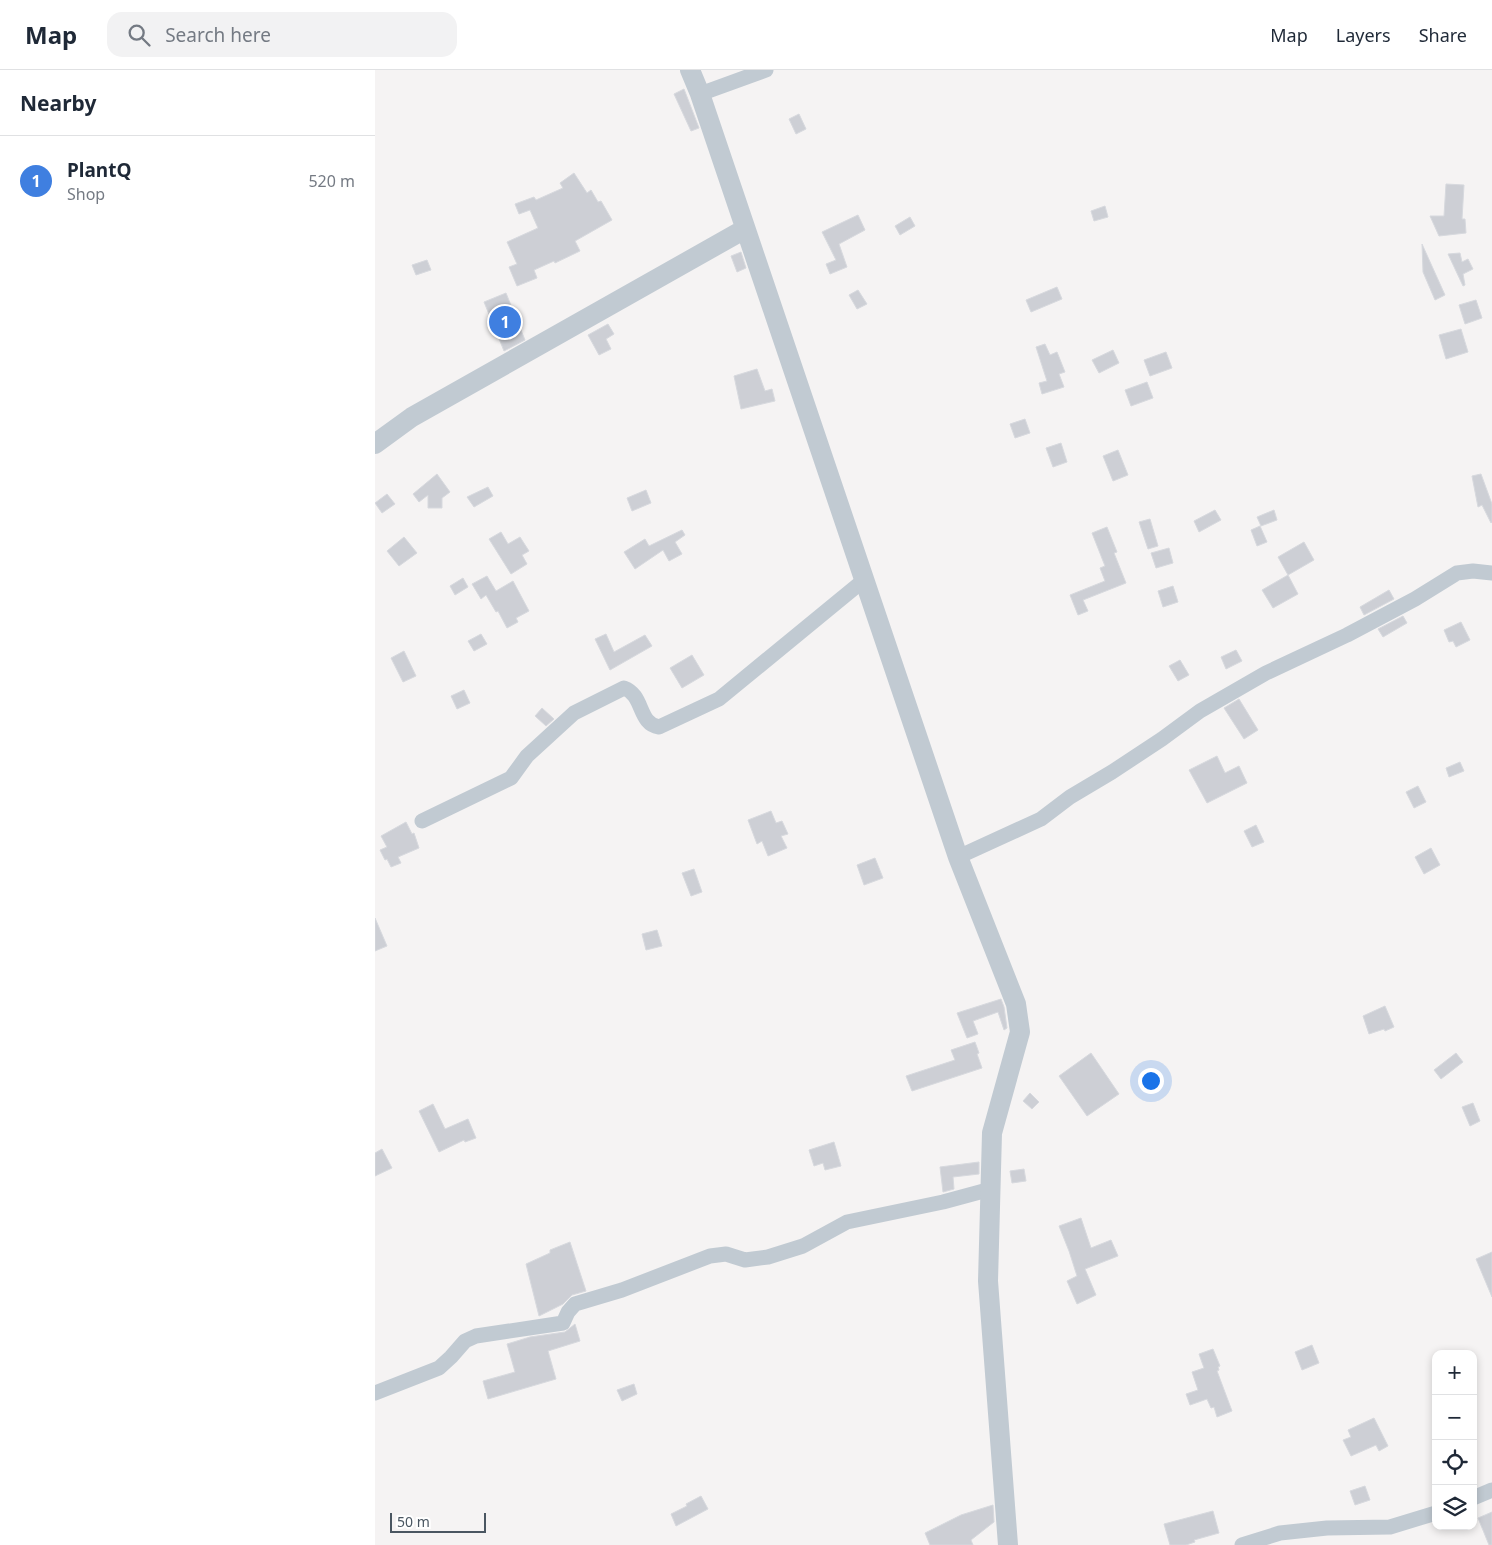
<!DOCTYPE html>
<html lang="en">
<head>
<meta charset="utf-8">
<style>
  :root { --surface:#fff; --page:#f2f2f3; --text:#1f2937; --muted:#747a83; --line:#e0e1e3; --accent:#1a73e8 }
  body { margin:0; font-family:"Noto Sans",sans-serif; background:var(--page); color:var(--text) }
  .controls { position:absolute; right:15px; bottom:15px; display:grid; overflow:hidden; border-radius:10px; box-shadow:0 2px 8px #0003 }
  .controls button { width:45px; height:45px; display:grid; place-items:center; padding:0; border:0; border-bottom:1px solid var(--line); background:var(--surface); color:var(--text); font:25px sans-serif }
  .scale { position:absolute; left:15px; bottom:12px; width:96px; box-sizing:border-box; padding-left:5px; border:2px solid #4a5661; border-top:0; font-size:14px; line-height:18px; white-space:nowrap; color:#4a5661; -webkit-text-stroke:4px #fff; paint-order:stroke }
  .you { position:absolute; left:775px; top:1010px; width:18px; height:18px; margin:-12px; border:4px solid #fff; border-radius:50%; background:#1a73e8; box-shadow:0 0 0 8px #1a73e833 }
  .badge { display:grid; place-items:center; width:32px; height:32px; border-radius:50%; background:var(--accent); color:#fff; font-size:16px; font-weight:700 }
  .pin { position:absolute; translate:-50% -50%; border:2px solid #fff; box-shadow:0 1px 5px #0006 }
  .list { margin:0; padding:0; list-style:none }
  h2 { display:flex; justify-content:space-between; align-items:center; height:65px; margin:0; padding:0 20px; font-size:21px }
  h2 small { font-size:16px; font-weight:400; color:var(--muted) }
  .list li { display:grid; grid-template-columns:32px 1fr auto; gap:15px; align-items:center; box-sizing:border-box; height:90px; padding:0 20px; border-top:1px solid var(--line) }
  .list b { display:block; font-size:19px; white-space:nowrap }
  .list p { margin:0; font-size:16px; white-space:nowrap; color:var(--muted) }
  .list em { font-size:16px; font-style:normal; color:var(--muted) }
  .icon { flex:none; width:28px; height:28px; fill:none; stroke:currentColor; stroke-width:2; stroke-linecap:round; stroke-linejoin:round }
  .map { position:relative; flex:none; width:1117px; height:1475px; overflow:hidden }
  header { display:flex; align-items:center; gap:30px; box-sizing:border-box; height:70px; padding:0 25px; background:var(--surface); border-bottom:1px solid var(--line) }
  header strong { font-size:24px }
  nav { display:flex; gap:28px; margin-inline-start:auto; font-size:18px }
  .search { width:350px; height:45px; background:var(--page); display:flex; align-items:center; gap:12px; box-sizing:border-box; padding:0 18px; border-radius:15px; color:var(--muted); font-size:19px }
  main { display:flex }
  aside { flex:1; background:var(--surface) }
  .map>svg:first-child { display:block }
</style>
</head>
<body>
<header>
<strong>Map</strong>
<div class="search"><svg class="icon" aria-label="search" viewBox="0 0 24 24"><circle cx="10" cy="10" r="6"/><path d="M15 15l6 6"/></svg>Search here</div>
<nav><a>Map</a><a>Layers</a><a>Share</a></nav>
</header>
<main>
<aside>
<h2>Nearby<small></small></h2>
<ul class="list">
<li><span class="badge" style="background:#3f7fe0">1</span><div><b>PlantQ</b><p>Shop</p></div><em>520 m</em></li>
</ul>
</aside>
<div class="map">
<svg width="1117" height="1475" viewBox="0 0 1117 1475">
  <rect width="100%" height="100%" fill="#f5f3f3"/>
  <path fill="#cdcfd5" stroke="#d7d9de" d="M309 19 324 58 316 61 299 24Z
    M424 44 431 59 421 64 414 49Z
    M199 103 212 123 216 120 223 132 226 131 237 150 200 171 205 181 180 193 179 191 159 200 162 208 142 216 134 197 142 194 132 172 163 158 155 140 144 144 140 134 159 127 161 130 188 118 185 113Z
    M1071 114 1089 115 1087 149H1090L1091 163 1064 166 1055 146H1069Z
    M730 136 733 147 719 151 716 141Z
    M483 145 490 160 464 174 472 197 455 204 451 194 461 190 447 162Z
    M535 147 540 156 525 165 520 156Z
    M1047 174 1070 225 1060 230 1048 202Z
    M366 182 371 198 362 202 356 186Z
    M1085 183 1087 192 1093 189 1098 199 1088 204 1090 215 1088 216 1073 184Z
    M52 190 56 200 41 205 37 195Z
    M682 217 687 229 656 242 651 230Z
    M483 220 492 234 482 239 474 225Z
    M131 223 150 270 129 281 109 232Z
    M1101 230 1107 248 1090 254 1084 235Z
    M233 254 239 264 231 269 236 279 224 285 213 265Z
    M1086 259 1093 282 1071 289 1064 265Z
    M670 274 675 285 682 282 690 302 684 304 689 317 667 324 664 313 672 311 661 277Z
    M738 280 744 293 724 303 717 290Z
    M791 282 797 298 775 306 769 290Z
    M382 299 390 321 397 319 400 331 366 339 359 306Z
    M772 312 778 328 756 336 750 320Z
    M650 349 655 363 640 368 635 354Z
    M686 373 692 392 678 397 671 378Z
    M743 380 753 405 738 411 728 386Z
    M62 404 75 422 67 428V438H53V425L44 432 38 424Z
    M1106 404 1117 434V452L1116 453 1107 435 1103 437 1097 406Z
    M113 417 118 426 99 437 92 427Z
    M271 420 276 433 257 441 252 428Z
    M12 424 20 434 7 443 0 433Z
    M840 440 846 450 824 462 819 451Z
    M899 440 902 450 886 456 882 447Z
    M775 449 783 476 773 479 764 452Z
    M885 456 892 472 882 476 876 460Z
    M732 457 742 482 739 483 751 513 708 530 713 541 703 545 695 525 730 511 725 498 730 496 717 463Z
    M307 460 310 465 300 472 307 484 294 491 288 480 260 499 249 482 270 469 274 476Z
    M126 462 133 474 145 467 154 481 147 485 152 494 136 504 114 469Z
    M29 467 42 483 24 496 12 481Z
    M929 472 939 490 913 505 903 487Z
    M794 478 798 493 781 498 776 483Z
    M913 505 923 524 898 538 887 520Z
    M112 506 121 521 138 511 154 541 141 548 143 552 132 558 123 541 121 542 111 525 106 529 97 514Z
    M88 508 93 517 80 525 75 516Z
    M798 516 803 532 788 537 783 521Z
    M1014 520 1019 529 989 545 985 537Z
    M1028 546 1032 553 1008 567 1003 559Z
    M1086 552 1095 570 1081 577 1078 571 1074 572 1069 560Z
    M106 564 112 574 99 581 93 571Z
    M231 564 239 582 270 565 277 576 235 600 220 569Z
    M861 580 867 591 851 599 846 587Z
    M29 581 41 606 28 612 16 588Z
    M317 585 329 605 307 618 295 598Z
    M805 590 814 605 803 611 794 596Z
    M89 620 95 633 82 639 76 626Z
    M864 629 883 660 869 669 849 638Z
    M167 638 179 649 171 656 160 646Z
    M842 686 850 703 864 696 872 713 832 733 814 700Z
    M1085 692 1089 701 1074 707 1071 698Z
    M1043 716 1051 732 1039 738 1031 722Z
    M396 741 401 753 407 751 413 764 406 766 412 778 393 786 387 771 382 774 373 750Z
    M31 752 37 764 39 763 44 778 23 787 26 793 16 797 12 789 10 790 5 780 12 777 6 766Z
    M881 755 889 772 877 777 869 761Z
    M1056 778 1065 795 1049 804 1040 787Z
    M500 788 508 808 489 815 482 795Z
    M319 799 327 822 316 826 307 803Z
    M0 848 12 876 0 881Z
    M282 860 287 876 271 880 267 864Z
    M626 929 629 937 632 958 629 960 623 942 598 951 603 964 592 968 582 943Z
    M1010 936 1019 957 1010 961 1009 959 994 964 988 946Z
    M600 972 604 983 602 984 607 998 537 1021 531 1006 580 990 576 980Z
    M716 983 744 1024 712 1046 684 1006Z
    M1081 983 1088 992 1066 1009 1059 1000Z
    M655 1023 664 1032 657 1039 648 1031Z
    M1098 1033 1105 1051 1095 1056 1087 1037Z
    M58 1034 70 1059 93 1049 101 1068 90 1072 89 1070 64 1082 44 1041Z
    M459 1072 466 1096 450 1100 448 1093 439 1096 434 1080Z
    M7 1079 17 1098 0 1106V1083Z
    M604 1092V1104L578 1107 579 1119 568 1122 565 1097Z
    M649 1099 651 1111 637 1113 635 1101Z
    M706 1148 716 1178 736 1170 743 1186 710 1199 721 1225 702 1234 692 1211 702 1206 694 1181 684 1156Z
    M195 1172 211 1221 197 1225 188 1234 164 1246 151 1194 175 1183V1180Z
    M1117 1182V1227L1101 1189Z
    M200 1254 205 1271 173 1281 181 1309 113 1329 108 1311 140 1302 132 1274 155 1267 190 1262Z
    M937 1275 944 1293 927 1300 920 1282Z
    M838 1279 845 1296 843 1297 844 1300 842 1301 857 1341 842 1347 839 1337 836 1338 832 1329 815 1335 811 1324 823 1320 817 1302 829 1298 824 1284Z
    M259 1314 262 1324 247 1331 242 1320Z
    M999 1348 1013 1376 1004 1381 1001 1375 976 1386 968 1370 976 1367 973 1360Z
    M990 1416 995 1430 980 1435 975 1421Z
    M326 1426 333 1439 301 1456 296 1444 312 1436 311 1434Z
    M618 1435 619 1452 596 1470 598 1475H555L550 1463 586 1445Z
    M838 1441 844 1463 819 1470 820 1472 811 1475H795L789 1454Z
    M1117 1442V1475H1114L1103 1448Z"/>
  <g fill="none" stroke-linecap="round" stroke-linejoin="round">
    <path stroke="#c1cad2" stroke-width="15" d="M325 24 391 0
      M47 751 136 708 152 686 199 643 249 618C269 625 263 654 284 657L344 629 489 510
      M583 787 666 749 695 727 737 702 787 669 825 641 891 603 972 565 1040 529 1082 503 1098 501 1117 503
      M0 1323 64 1298 76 1287 90 1271 101 1266 188 1253 193 1242 200 1234 247 1220 335 1186 351 1184 370 1190 393 1187 428 1176 472 1152 568 1132 616 1119
      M1098 1428 1117 1420
      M867 1475 905 1463 952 1458 1015 1457 1061 1443"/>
    <path stroke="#c1cad2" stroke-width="20" d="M315 0 325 24 583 787 641 934 645 962 617 1063 613 1211 633 1475
      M0 374 37 347 370 159"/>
  </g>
</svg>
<div class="controls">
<button>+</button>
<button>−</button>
<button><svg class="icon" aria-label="locate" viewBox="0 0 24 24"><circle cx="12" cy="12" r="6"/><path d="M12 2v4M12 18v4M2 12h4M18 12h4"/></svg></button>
<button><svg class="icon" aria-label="layers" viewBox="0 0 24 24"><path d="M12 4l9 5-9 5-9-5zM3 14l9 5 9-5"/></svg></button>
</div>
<div class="scale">50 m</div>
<div class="you"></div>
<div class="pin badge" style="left:130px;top:252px;background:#3f7fe0">1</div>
</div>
</main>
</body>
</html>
